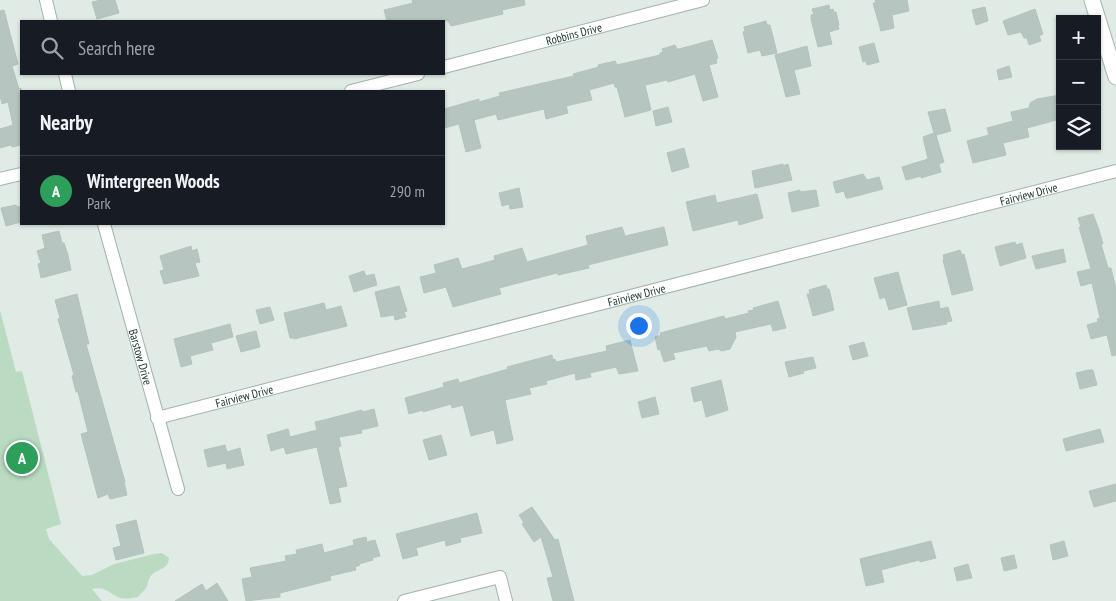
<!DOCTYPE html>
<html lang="en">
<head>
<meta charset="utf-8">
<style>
  :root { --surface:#171b24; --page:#242831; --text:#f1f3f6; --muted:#9ea1a6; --line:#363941; --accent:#b45309 }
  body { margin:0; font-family:"PT Sans Narrow",sans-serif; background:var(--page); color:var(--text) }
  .controls { position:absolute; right:15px; top:15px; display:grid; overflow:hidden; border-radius:0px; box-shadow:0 1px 4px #0004 }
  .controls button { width:45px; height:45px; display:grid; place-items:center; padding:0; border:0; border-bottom:1px solid var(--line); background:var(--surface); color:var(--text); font:25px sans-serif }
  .you { position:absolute; left:638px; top:325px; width:18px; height:18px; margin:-12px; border:4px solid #fff; border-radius:50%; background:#1a73e8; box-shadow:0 0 0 8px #1a73e833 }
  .badge { display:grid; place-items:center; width:32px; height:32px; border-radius:50%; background:var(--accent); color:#fff; font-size:16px; font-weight:700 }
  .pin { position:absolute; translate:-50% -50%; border:2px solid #fff; box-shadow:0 1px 5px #0006 }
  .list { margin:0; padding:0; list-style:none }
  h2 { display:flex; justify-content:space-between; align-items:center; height:65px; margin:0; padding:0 20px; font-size:21px }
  h2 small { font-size:16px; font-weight:400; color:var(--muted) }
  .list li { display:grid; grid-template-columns:32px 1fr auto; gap:15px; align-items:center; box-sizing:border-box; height:70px; padding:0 20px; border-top:1px solid var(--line) }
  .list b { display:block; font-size:19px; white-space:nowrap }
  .list p { margin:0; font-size:16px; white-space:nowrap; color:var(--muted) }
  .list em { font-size:16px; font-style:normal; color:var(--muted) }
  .icon { flex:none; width:28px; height:28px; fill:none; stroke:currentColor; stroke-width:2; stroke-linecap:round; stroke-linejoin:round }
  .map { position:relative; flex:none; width:1116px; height:601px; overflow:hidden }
  .search { position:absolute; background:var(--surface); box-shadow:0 1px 4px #0004; left:20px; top:20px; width:425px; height:55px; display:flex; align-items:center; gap:12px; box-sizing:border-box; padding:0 18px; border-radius:0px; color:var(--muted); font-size:19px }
  .panel { position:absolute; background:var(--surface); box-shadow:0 1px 4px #0004; left:20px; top:90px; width:425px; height:135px; border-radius:0px }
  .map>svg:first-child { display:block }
</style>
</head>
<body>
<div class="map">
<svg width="1116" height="601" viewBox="0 0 1116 601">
  <rect width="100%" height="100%" fill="#e0ebe6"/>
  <path fill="#badbc2" d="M0 310 16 372 22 371 61 524 46 529 49 539 82 576 92 575 114 564 154 554 162 553 169 558C168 571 156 568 150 577 148 580 148 585 146 588 144 591 140 594 138 597 132 598 123 600 118 597 108 592 104 586 92 589L102 601H0Z"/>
  <path fill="#b6c5bf" stroke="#b3c4bd" d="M101 0H115L119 13 97 19 92 2Z
    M412 0H524L525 5 502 10 503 14 451 26 448 21H387L384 10 413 3Z
    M875 0H907L909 11 892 15 894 28 881 31 873 3H876Z
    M829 5 830 10 833 9 834 12H836L839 25 838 26 839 29 829 32 832 44 818 47 811 19V15L814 14 812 9Z
    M985 7 988 21 976 25 972 10Z
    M1035 9 1043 34 1039 36 1041 41 1029 45 1027 38H1024L1021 32 1008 35 1003 21Z
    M4 10 18 64 12 66 19 89 21 88V145L12 147 11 145 0 148V129L13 125 8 102 2 104 0 96V11Z
    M766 21 767 25H770L777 53 762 56 760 50 748 53 743 32 745 31 744 27Z
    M712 40 718 58 716 59 717 63 709 65 718 97 703 101 695 74 668 82 667 80 645 85 651 110 625 117 617 87H615L614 83 589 90 592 100 566 106 568 113 546 119 544 109 498 120 496 114 474 120 481 148 466 152 459 124 444 128V109L479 99V102L500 96 499 93 574 76 573 74 599 67 598 65 615 61 617 65 660 55V53L663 52 662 49 675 45 677 49H679Z
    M874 43 879 62 867 65 866 61 863 62 859 47Z
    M807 46 811 66 794 70 800 94 786 97 775 55Z
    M1009 66 1012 77 999 80 997 70Z
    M1060 95V119L1027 128 1029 137 1003 143 1006 155 973 163 967 141 989 135 987 128 1013 121 1011 112 1029 108 1030 103 1037 99Z
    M668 107 672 122 656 126 653 111Z
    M945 109 951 131 936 135 944 162 939 164 941 172 921 178V176L906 180 902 167 928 159 923 137 934 133 928 112Z
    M684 148 689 167 672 172 667 153Z
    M783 164V166L788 164 792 180 755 188 752 171Z
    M863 174 867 180 879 177 883 189 849 198H846L844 191 836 193 833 182Z
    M519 188 523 207 510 209 509 204 502 206 499 193Z
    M800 190V192L816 190 819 206 792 212 788 193Z
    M757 194 763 218 739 225 738 220 693 231 686 202 715 195 717 203Z
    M16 205 17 207 21 206V222L6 226 1 208Z
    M1093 214 1099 230 1103 244H1101L1108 268H1111L1116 289V355L1112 356 1107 335 1091 339 1087 325 1098 322 1097 319 1100 318 1092 283 1081 286 1077 272 1091 269 1079 227H1081L1078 218Z
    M622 227 625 236 664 227 668 245 588 265 589 268 558 275 557 273 499 288 501 294 453 307 446 287 424 293 420 277 436 273 434 265 458 258 462 269 495 260 494 256 522 248 527 262 588 245 586 236Z
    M59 231 62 243H64L68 255 71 270 41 278 38 264 41 263 37 251 45 248 42 235Z
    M1015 242 1016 245 1022 243 1026 258 1000 266 995 247Z
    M191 246 192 251 197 249 200 262 195 263 199 276 164 284 160 271 164 270 160 256Z
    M1063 249 1066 262 1036 269 1032 256Z
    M960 250 962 255 964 254 973 290 952 295 943 260 944 259 943 255Z
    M364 271 366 276 374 274 377 285 354 292 349 276Z
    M898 272 907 305 889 310 885 297 880 299 874 278Z
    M826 285 827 289H829L834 310 813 316 807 294H810L809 290Z
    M399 286 407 311 404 312 406 317 395 320 394 315 381 317 375 292Z
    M77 294 89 344H86L125 482H124L127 495 110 499 108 494 98 498 81 434 88 432 78 392H76L72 376 74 375 58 319 60 318 55 300Z
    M778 301 786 328 773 331 771 324 735 332 736 337 730 349 722 351 718 349 709 351 707 346 673 353 675 359 664 362 660 349 658 350 655 337 661 335 660 333 724 316 725 319 749 313 748 311 754 310 753 308Z
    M939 301 940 309 948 307 952 321 946 322 947 324 913 330 907 308Z
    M324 303 326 310 341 306 347 326 294 339 293 338H290L284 313Z
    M270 307 274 320 260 324 256 310Z
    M230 324 233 337 211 343 213 350 190 356 192 364 181 367 174 339Z
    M256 331 260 347 241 352 236 336Z
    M630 340 638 371 619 374 616 367 590 373 591 377 576 380 575 373 546 381 547 384 529 388 531 394 505 400 513 440 497 444 494 430 471 436 463 405 452 408 451 404 423 412V410L409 414 405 398 444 387 443 383 458 379 459 383 508 369 507 367 552 355 553 360 555 359 556 362 607 351 606 346Z
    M864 342 868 356 853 360 849 346Z
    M813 357 816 368 803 371 804 373 789 377 785 362Z
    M1088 370H1093L1097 385 1080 389 1076 373Z
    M721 380 728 410 706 417 702 400 694 402 691 388Z
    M655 397 659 414 642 418 638 402Z
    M374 409 378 426 361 430 362 433 339 437 341 446 338 447 347 486 338 488 341 502 330 504 317 447 286 454 284 447 271 451 267 435 288 429 290 437 317 430 315 422 324 420 362 410 363 412Z
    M1100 429 1104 442 1066 451 1063 439Z
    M441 435 447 455 429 460 423 440Z
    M225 445 227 452 240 448 244 465 227 469 226 463 208 467 204 450Z
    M1116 484V501L1094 507 1089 491Z
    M532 507 555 540 558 539 574 601H553L547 578 553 577 541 537 534 542 522 524 524 523 519 515Z
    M477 513 482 533 460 538 461 542 446 546 445 540 416 548 418 555 403 559 396 534Z
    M136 520 144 553 116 560 113 548 121 546 116 525Z
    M366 537 367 542 375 540 380 556 372 558 373 560 359 564 360 565 355 567 356 570 330 576 331 580 280 593V597L246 601 242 579 252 577 250 568 286 561 285 556 297 554 296 550 322 544 324 553 354 545 353 540Z
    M931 541 936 558 920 562 919 560 881 570 884 582 866 586 860 559Z
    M1064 541 1068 556 1053 560 1050 545Z
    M1014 555 1017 568 1004 571 1001 558Z
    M968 564 972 578 957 581 954 568Z
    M217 583 228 601H175L202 584 206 591Z"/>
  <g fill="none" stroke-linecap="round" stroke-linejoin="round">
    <g stroke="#a3b2ad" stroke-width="14">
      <g id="street">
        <path d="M46 0 51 21"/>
        <path id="s1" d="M444 67 703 0"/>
        <path d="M65 74 69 91"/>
        <path d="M351 91 418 74"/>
        <path d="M0 179 21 174"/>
        <path id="s2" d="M104 224 178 489"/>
        <path id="s3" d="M157 418 1116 171"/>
        <path d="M404 601 500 577 506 601"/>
      </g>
    </g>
    <g stroke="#a0b6ad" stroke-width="17">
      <path id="secondary" d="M1092 0 1116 77"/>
    </g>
    <use href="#street" stroke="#fff" stroke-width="12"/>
    <use href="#secondary" stroke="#fff" stroke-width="15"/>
  </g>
  <g text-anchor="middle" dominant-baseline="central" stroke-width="4" stroke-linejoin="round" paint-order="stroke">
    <g font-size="12" fill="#223a33" stroke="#f1f7f4">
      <text stroke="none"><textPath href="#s1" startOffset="134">Robbins Drive</textPath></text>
      <text stroke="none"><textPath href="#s3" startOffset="900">Fairview Drive</textPath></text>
      <text stroke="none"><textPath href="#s3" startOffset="495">Fairview Drive</textPath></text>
      <text stroke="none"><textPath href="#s2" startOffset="138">Barstow Drive</textPath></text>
      <text stroke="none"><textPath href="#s3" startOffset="90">Fairview Drive</textPath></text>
    </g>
  </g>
</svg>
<div class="controls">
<button>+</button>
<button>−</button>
<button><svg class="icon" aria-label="layers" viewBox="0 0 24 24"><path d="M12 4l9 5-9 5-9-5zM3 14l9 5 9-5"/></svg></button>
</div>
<div class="you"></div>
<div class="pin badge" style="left:22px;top:458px;background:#2e9e5b">A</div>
<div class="search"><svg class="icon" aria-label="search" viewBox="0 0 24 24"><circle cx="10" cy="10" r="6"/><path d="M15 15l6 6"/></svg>Search here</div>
<section class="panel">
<h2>Nearby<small></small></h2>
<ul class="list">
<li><span class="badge" style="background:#2e9e5b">A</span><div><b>Wintergreen Woods</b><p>Park</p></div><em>290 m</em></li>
</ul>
</section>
</div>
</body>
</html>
